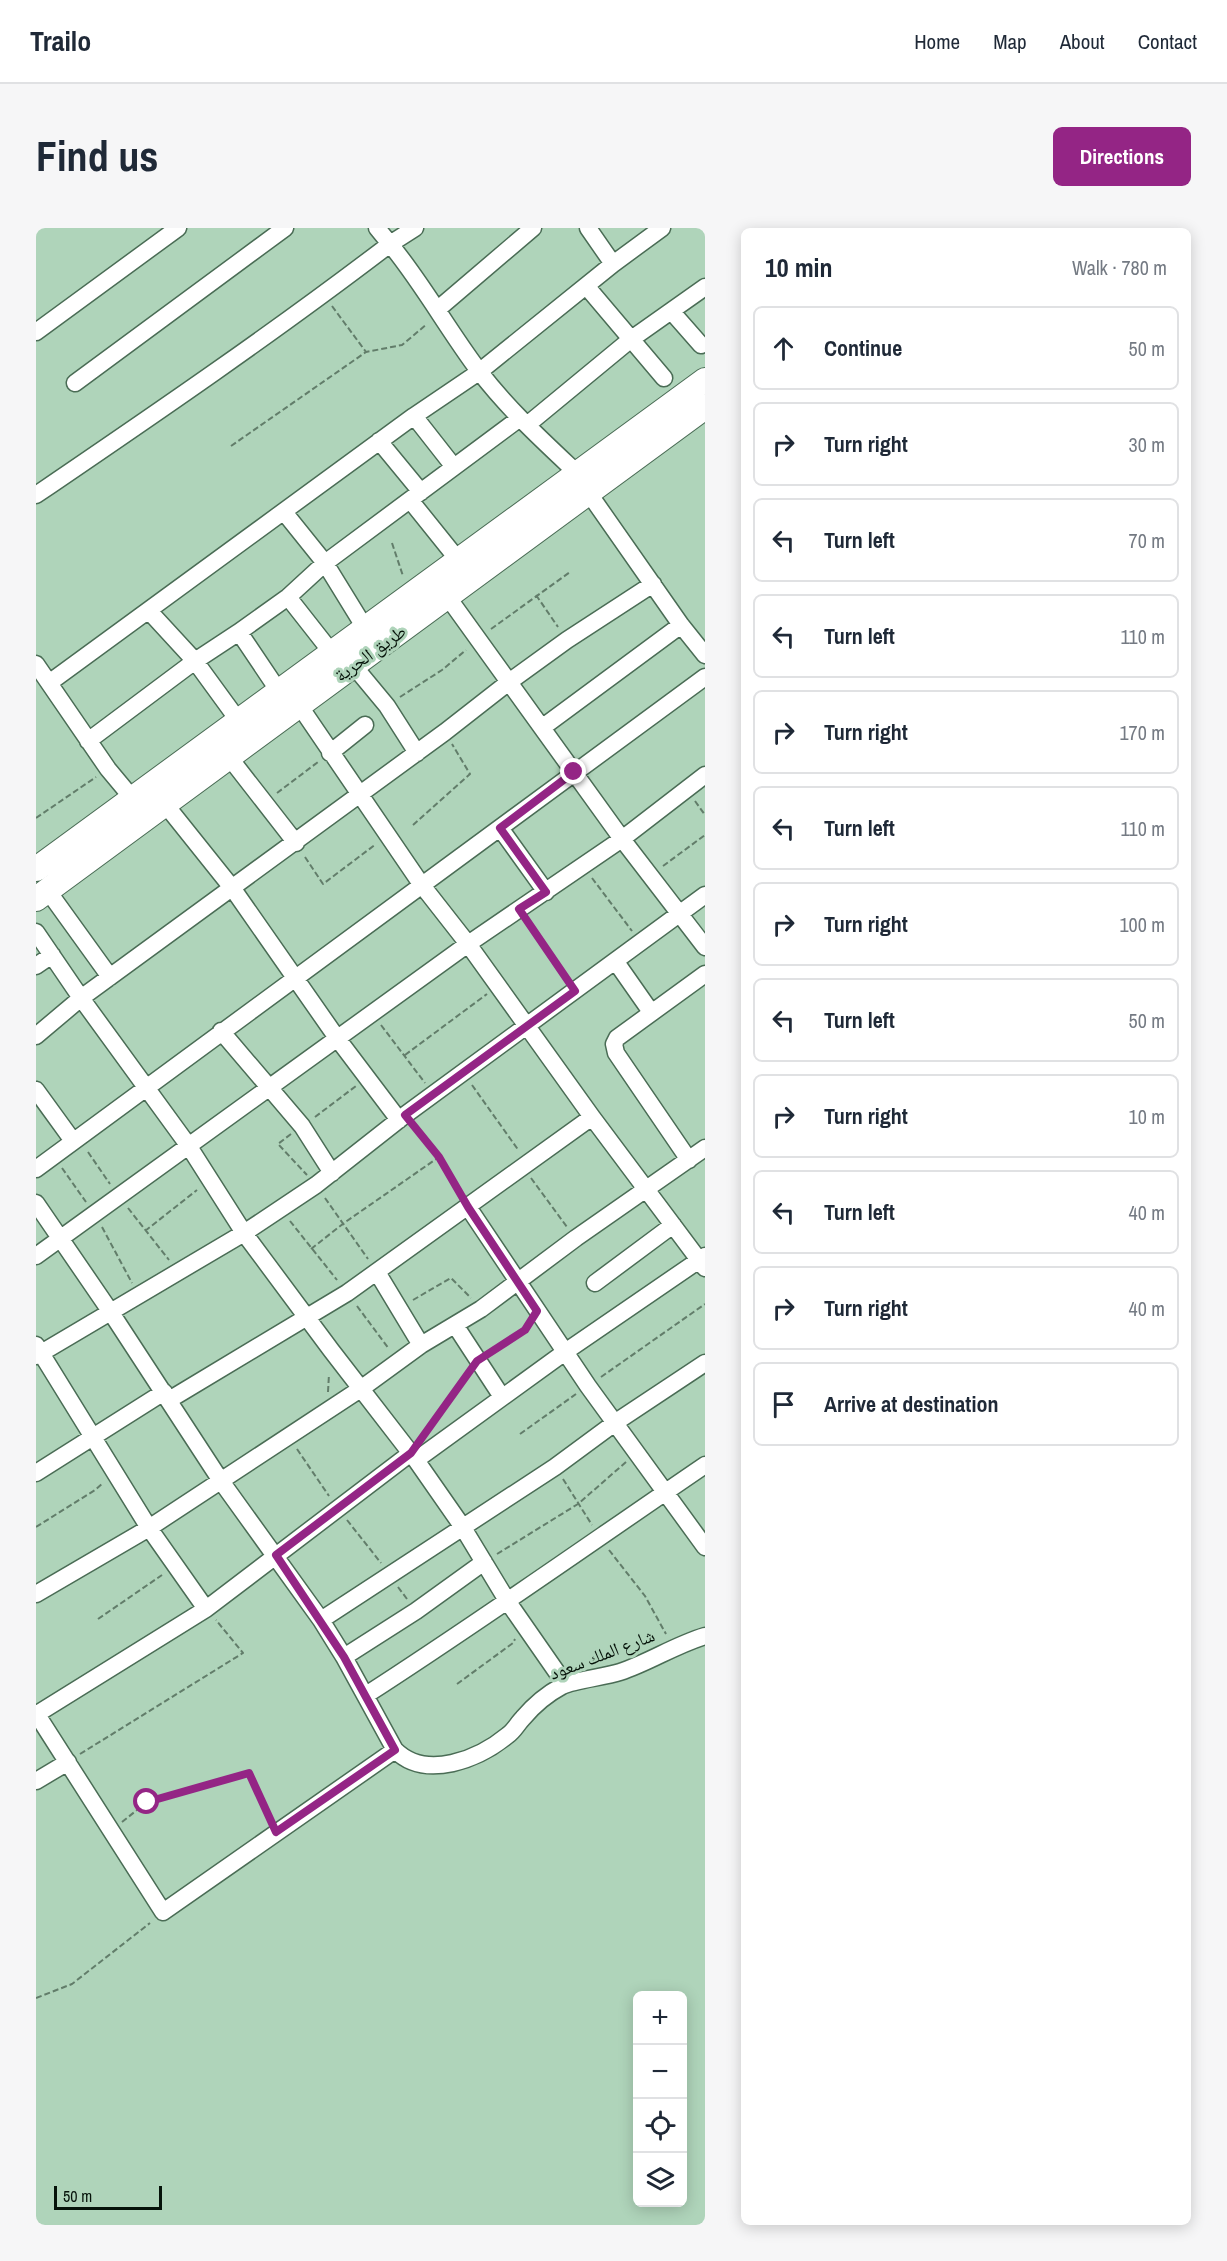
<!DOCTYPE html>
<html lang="en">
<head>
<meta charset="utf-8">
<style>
  :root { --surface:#fff; --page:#f6f6f7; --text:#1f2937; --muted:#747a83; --line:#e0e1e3; --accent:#942585 }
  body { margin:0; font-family:"Archivo Narrow","Noto Naskh Arabic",sans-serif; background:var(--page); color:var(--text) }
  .controls { position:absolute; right:18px; bottom:18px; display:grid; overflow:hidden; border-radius:9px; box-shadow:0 3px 15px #0003 }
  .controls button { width:54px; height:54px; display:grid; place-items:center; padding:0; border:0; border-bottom:2px solid var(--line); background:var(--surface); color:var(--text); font:30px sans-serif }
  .scale { position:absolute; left:18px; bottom:15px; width:108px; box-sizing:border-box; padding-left:6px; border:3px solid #06130a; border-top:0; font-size:16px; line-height:21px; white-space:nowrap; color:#06130a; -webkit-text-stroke:4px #afd4ba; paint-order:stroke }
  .stop { position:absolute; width:18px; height:18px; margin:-14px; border:4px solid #942585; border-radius:50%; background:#fff }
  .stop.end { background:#942585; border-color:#fff; box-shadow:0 2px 6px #0008 }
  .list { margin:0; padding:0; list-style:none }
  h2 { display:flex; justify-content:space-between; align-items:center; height:78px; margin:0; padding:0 24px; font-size:26px }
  h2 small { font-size:20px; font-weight:400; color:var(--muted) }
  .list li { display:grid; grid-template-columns:39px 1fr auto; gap:18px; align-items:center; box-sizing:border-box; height:84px; margin:0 12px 12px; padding:0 12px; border:2px solid var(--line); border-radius:9px }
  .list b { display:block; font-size:22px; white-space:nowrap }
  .list em { font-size:20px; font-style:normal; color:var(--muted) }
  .icon { flex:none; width:33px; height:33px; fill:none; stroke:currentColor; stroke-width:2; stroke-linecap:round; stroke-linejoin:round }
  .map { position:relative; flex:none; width:669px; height:1997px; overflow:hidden; border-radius:9px }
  header { display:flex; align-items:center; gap:36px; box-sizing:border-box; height:84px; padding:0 30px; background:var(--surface); border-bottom:2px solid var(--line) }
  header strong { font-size:28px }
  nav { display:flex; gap:33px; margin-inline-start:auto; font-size:21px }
  .intro { display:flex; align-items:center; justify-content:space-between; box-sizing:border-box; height:144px; padding:0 36px }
  h1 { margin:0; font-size:42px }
  .button { padding:15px 27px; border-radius:9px; background:var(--accent); color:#fff; font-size:21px; font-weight:700 }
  main { display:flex; gap:36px; padding:0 36px }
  aside { flex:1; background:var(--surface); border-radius:9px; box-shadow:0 3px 15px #0003 }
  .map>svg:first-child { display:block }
</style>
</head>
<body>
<header>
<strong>Trailo</strong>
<nav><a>Home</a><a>Map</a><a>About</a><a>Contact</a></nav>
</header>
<div class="intro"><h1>Find us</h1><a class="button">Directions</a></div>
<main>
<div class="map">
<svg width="669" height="1997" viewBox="0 0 669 1997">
  <rect width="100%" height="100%" fill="#afd4ba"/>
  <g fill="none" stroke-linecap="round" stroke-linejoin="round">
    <g stroke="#4a6c55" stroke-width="19">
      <path id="minor" d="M379 0 354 16C387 56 412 102 443 143 472 181 507 213 541 245
        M552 0 577 36
        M551 59 628 150
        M402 81 497 0
        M636 84 665 117
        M0 104 142 0
        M39 155 249 0
        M378 188 418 239
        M491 197 594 112 669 59
        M343 213 385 264
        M552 264 645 397 669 427
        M0 267C119 186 239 104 354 16L341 0
        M374 272 423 333
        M248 284 289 335 329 400
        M411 368 586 611 669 719
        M252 369 296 425
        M113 383 159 433 202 492
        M203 404 242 462
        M0 436 72 541 97 571
        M317 437 351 478 381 525
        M13 455 378 188 443 144 577 36 626 0
        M263 477 385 656 432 716 556 889 669 1040
        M507 499 645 397
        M52 513 159 433 203 404 252 369 289 335 484 190
        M294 525 329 497
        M193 529 260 615
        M129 576 197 661 301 810 363 892
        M464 600 510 664
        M12 663 74 749
        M0 704 45 770 152 917 208 1005 295 1122 380 1232 426 1298 472 1374 529 1456
        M580 734 615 784
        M0 738 16 727
        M185 803 266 898 296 945
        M0 808 45 770 409 504 473 454 531 412 617 356
        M0 862 37 913
        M653 932 580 825 578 816 581 810 669 746
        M0 941 669 449
        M0 975 74 1083 185 1253 285 1392 308 1429 359 1522C390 1553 443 1531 472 1507 478 1503 482 1495 487 1490 498 1477 511 1466 526 1458 538 1452 569 1449 584 1444 614 1434 639 1417 669 1408
        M432 979 552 1158 669 1319
        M0 1028 432 716 586 611 669 547
        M341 1044 385 1117
        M559 1055 637 997
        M419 1097 466 1169
        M0 1117 113 1300 170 1381
        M0 1128 208 1005 280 957 369 887 669 667
        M133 1172 311 1065 556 889
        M380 1232 529 1124 669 1028
        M0 1245 128 1164
        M0 1366 113 1300 326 1160 385 1117 445 1081 540 1010 669 920
        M285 1392 519 1239 580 1194 669 1135
        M308 1429 380 1383 448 1334
        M330 1467C445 1393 556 1314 669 1237
        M0 1485 127 1684 359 1522
        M1 1486 170 1381 375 1225
        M0 1553 32 1534"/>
    </g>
    <g stroke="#4a6c55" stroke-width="26">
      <path id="secondary" d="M0 641 669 152
        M0 671 669 179"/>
    </g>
    <path stroke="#627d6a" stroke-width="2" stroke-dasharray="6 3" stroke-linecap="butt" d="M296 78 330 124
      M195 218 330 124 366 117 391 96
      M356 315 367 348
      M500 367 522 399
      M455 401 534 344
      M364 469 406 442 430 422
      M241 565 282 534
      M659 573 669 587
      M0 590 60 549
      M377 597 434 546 416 516
      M269 629 287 656 340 616
      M627 638 669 607
      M556 650 596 703
      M491 693 531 750
      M345 797 389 855
      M369 827 451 766
      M436 857 483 923
      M279 889 320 858
      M379 899 403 929 423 964
      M255 906 242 916 271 947
      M52 924 74 956
      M26 940 50 974
      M495 950 531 999
      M289 970 332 1031
      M92 980 133 1032
      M254 993 301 1052
      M66 999 96 1055
      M109 1003 161 962
      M275 1021 308 995 403 929
      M377 1072 415 1050 435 1070
      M321 1078 353 1121
      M454 1125 489 1102 492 1097
      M565 1149 669 1076
      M292 1164 293 1146
      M389 1206 432 1145
      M484 1206 540 1166
      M261 1221 293 1268
      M527 1251 556 1297
      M311 1292 345 1335
      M0 1299 59 1262 67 1255
      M573 1322 609 1368 630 1406
      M461 1326 542 1276 590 1234
      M362 1359 371 1371
      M62 1391 126 1347
      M421 1456 477 1415 479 1411
      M44 1526 207 1425 180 1392
      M86 1594 111 1574 213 1545 234 1591
      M0 1770 36 1756 114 1695"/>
    <use href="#minor" stroke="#fff" stroke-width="16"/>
    <use href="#secondary" stroke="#fff" stroke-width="24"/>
  </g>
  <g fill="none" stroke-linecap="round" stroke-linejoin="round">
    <path stroke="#942585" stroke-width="8" d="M111 1574 213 1545 240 1604 359 1522 308 1429 240 1327 375 1225 441 1133 489 1102 501 1083 432 979 403 929 369 887 539 763 483 681 510 664 464 600 538 544"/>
  </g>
  <g text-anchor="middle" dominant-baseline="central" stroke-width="6" stroke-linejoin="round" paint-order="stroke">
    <g font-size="18" fill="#06130a" stroke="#afd4ba">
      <text transform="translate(334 425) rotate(-36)">طريق الحرية</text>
      <text transform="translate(566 1426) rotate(-21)">شارع الملك سعود</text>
    </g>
  </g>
</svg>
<div class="controls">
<button>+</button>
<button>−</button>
<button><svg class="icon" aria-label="locate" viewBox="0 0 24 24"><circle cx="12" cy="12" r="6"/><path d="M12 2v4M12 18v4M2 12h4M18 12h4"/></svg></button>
<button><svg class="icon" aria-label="layers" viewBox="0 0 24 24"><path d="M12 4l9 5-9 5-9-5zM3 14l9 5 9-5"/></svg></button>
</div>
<div class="scale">50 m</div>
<div class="stop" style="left:111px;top:1574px"></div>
<div class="stop end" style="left:538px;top:544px"></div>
</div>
<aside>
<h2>10 min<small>Walk · 780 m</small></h2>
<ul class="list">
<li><svg class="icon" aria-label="ahead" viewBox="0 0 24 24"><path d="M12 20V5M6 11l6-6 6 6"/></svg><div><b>Continue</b></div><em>50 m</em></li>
<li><svg class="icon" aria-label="right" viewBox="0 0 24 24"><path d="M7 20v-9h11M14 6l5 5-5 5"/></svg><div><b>Turn right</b></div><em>30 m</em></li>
<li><svg class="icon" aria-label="left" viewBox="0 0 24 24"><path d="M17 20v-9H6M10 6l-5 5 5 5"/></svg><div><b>Turn left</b></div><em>70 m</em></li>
<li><svg class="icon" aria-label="left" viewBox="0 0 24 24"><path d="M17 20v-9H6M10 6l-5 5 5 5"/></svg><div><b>Turn left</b></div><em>110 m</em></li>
<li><svg class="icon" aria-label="right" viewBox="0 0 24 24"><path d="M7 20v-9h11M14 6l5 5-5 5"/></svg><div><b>Turn right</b></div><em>170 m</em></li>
<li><svg class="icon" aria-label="left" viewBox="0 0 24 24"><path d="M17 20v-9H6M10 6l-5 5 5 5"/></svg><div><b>Turn left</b></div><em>110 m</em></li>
<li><svg class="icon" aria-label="right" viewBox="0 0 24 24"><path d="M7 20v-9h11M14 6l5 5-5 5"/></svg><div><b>Turn right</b></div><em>100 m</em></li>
<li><svg class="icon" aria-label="left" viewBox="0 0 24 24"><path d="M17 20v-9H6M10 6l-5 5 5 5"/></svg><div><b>Turn left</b></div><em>50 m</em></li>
<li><svg class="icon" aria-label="right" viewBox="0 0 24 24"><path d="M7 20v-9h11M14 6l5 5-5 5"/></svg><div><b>Turn right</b></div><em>10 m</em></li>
<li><svg class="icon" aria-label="left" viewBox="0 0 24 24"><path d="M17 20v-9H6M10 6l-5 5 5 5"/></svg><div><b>Turn left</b></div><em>40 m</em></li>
<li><svg class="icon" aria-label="right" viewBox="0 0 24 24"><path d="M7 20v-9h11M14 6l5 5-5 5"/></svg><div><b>Turn right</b></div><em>40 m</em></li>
<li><svg class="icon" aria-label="arrive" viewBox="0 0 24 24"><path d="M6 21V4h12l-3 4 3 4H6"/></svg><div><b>Arrive at destination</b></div></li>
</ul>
</aside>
</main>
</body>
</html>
